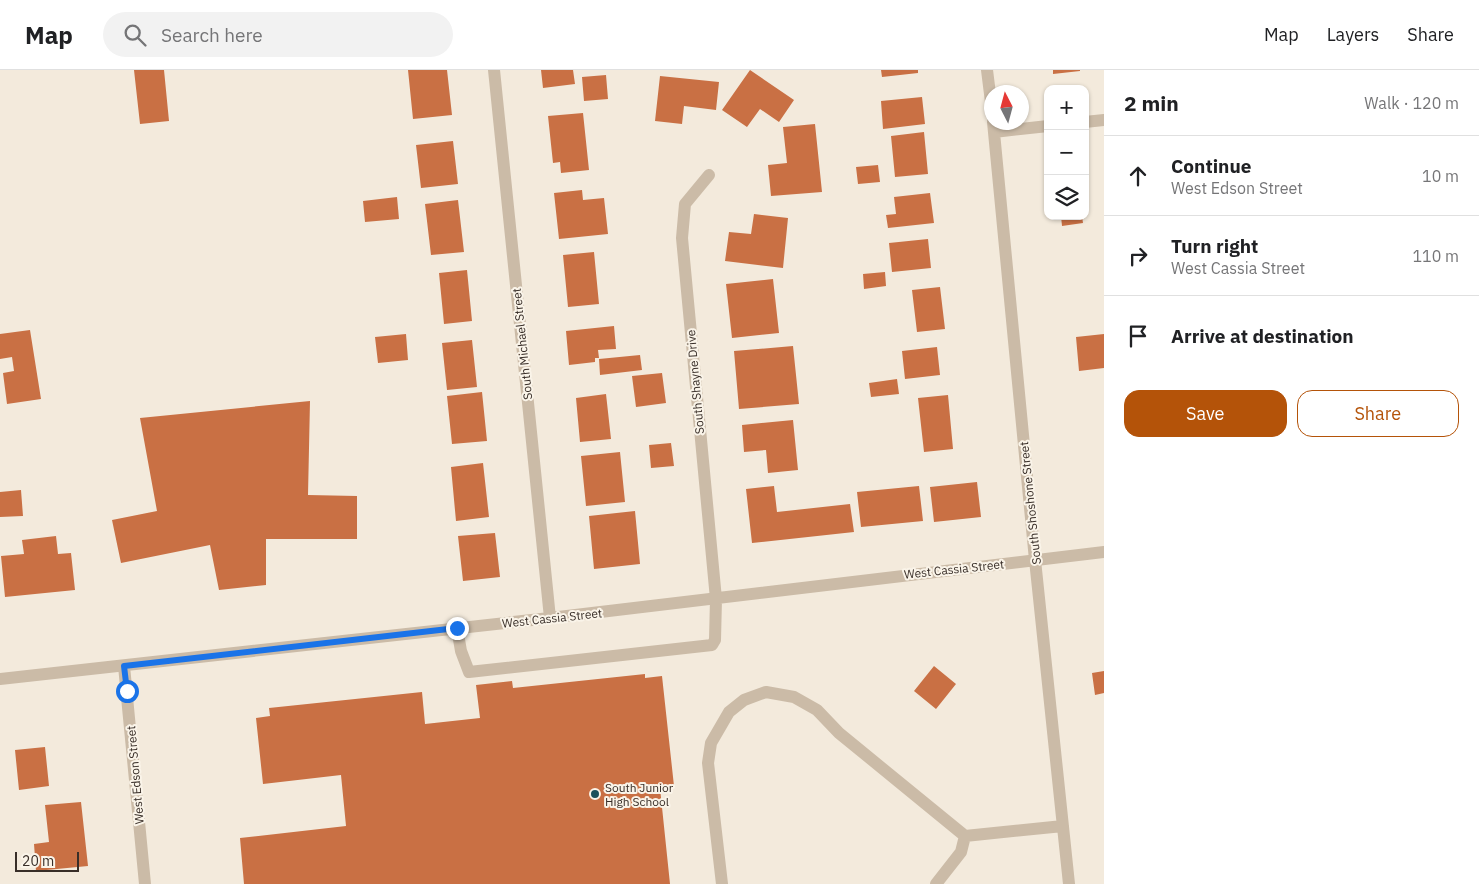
<!DOCTYPE html>
<html lang="en">
<head>
<meta charset="utf-8">
<style>
  :root { --surface:#fff; --page:#f2f2f2; --text:#202124; --muted:#757577; --line:#e0e0e0; --accent:#b45309 }
  body { margin:0; font-family:"IBM Plex Sans",sans-serif; background:var(--page); color:var(--text) }
  .controls { position:absolute; right:15px; top:15px; display:grid; overflow:hidden; border-radius:10px; box-shadow:0 1px 4px #0004 }
  .controls button { width:45px; height:45px; display:grid; place-items:center; padding:0; border:0; border-bottom:1px solid var(--line); background:var(--surface); color:var(--text); font:25px sans-serif }
  .compass { position:absolute; left:984px; top:15px; width:45px; height:45px; border-radius:50%; background:var(--surface); box-shadow:0 1px 4px #0004; rotate:354deg }
  .scale { position:absolute; left:15px; bottom:12px; width:64px; box-sizing:border-box; padding-left:5px; border:2px solid #382e28; border-top:0; font-size:14px; line-height:18px; white-space:nowrap; color:#382e28; -webkit-text-stroke:4px #faf4e9; paint-order:stroke }
  .stop { position:absolute; width:15px; height:15px; margin:-11px; border:4px solid #1a73e8; border-radius:50%; background:#fff }
  .stop.end { background:#1a73e8; border-color:#fff; box-shadow:0 1px 5px #0008 }
  .list { margin:0; padding:0; list-style:none }
  h2 { display:flex; justify-content:space-between; align-items:center; height:65px; margin:0; padding:0 20px; font-size:21px }
  h2 small { font-size:16px; font-weight:400; color:var(--muted) }
  .list li { display:grid; grid-template-columns:32px 1fr auto; gap:15px; align-items:center; box-sizing:border-box; height:80px; padding:0 20px; border-top:1px solid var(--line) }
  .list b { display:block; font-size:19px; white-space:nowrap }
  .list p { margin:0; font-size:16px; white-space:nowrap; color:var(--muted) }
  .list em { font-size:16px; font-style:normal; color:var(--muted) }
  .actions { display:flex; gap:10px; padding:15px 20px }
  .actions a { flex:1; padding:11px 0; border:1px solid var(--accent); border-radius:15px; text-align:center; font-size:18px; color:var(--accent) }
  .actions .main { background:var(--accent); color:#fff }
  .icon { flex:none; width:28px; height:28px; fill:none; stroke:currentColor; stroke-width:2; stroke-linecap:round; stroke-linejoin:round }
  .map { position:relative; flex:none; width:1104px; height:814px; overflow:hidden }
  header { display:flex; align-items:center; gap:30px; box-sizing:border-box; height:70px; padding:0 25px; background:var(--surface); border-bottom:1px solid var(--line) }
  header strong { font-size:24px }
  nav { display:flex; gap:28px; margin-inline-start:auto; font-size:18px }
  .search { width:350px; height:45px; background:var(--page); display:flex; align-items:center; gap:12px; box-sizing:border-box; padding:0 18px; border-radius:28px; color:var(--muted); font-size:19px }
  main { display:flex }
  aside { flex:1; background:var(--surface) }
  .map>svg:first-child { display:block }
</style>
</head>
<body>
<header>
<strong>Map</strong>
<div class="search"><svg class="icon" aria-label="search" viewBox="0 0 24 24"><circle cx="10" cy="10" r="6"/><path d="M15 15l6 6"/></svg>Search here</div>
<nav><a>Map</a><a>Layers</a><a>Share</a></nav>
</header>
<main>
<div class="map">
<svg width="1104" height="814" viewBox="0 0 1104 814">
  <rect width="100%" height="100%" fill="#f3eadc"/>
  <path fill="#c97044" d="M134 0H164L169 51 140 54Z
    M408 0H447L452 45 413 49Z
    M541 0H573L575 14 543 18Z
    M750 0 794 30 779 52 760 39 747 57 722 40Z
    M881 0H918V3L882 7Z
    M1053 0H1080V1L1053 4Z
    M606 5 608 29 584 31 582 7Z
    M660 6 719 12 716 40 684 36 682 54 655 51Z
    M922 27 925 54 883 59 881 31Z
    M583 43 589 100 561 103 560 92 553 93 548 46Z
    M815 54 822 122 771 126 768 95 787 93 783 57Z
    M924 62 928 104 895 107 891 66Z
    M453 71 458 114 421 118 416 75Z
    M878 95 880 112 858 114 856 97Z
    M582 120 583 130 604 128 608 164 559 169 554 123Z
    M930 123 934 153 888 158 886 145 896 144 894 127Z
    M397 127 399 149 365 152 363 131Z
    M458 130 464 182 431 185 425 134Z
    M754 144 788 148 783 198 725 191 729 162 751 164Z
    M1061 146H1082L1083 153 1062 156Z
    M928 169 931 198 892 202 889 173Z
    M594 182 599 234 568 237 563 185Z
    M467 200 472 251 444 254 439 203Z
    M885 202 886 216 864 219 863 204Z
    M773 209 779 263 732 268 726 214Z
    M940 217 945 259 917 262 912 220Z
    M614 256 616 279 598 280 599 288H595V292L569 295 566 261Z
    M30 260 41 329 7 334 3 303 14 301 12 287 0 289V264Z
    M406 264 408 290 378 293 375 267Z
    M1104 264V298L1079 301 1076 267Z
    M472 270 477 317 447 320 442 273Z
    M793 276 799 334 739 339 734 281Z
    M937 277 940 305 905 309 902 281Z
    M640 285 642 300 600 305 599 289Z
    M662 303 666 333 636 337 632 306Z
    M897 309 899 324 871 327 869 313Z
    M482 322 487 371 452 374 447 326Z
    M606 324 611 369 580 372 576 328Z
    M948 325 953 379 924 382 918 328Z
    M310 331 308 425 357 426V469H266V515L219 520 210 475 121 493 112 450 157 441 140 348Z
    M793 350 798 400 768 403 766 380 744 382 742 355Z
    M671 373 674 396 651 398 649 375Z
    M620 382 625 432 586 436 581 386Z
    M483 393 489 447 456 451 451 397Z
    M977 412 981 447 934 452 930 417Z
    M774 416 777 442 850 434 854 462 752 473 746 419Z
    M919 416 923 451 861 457 857 422Z
    M21 420 23 446 0 447V422Z
    M635 441 640 494 594 499 589 446Z
    M495 463 500 507 463 511 458 466Z
    M56 466 58 484 71 483 75 520 5 527 1 486 24 484 22 470Z
    M934 596 956 614 936 639 914 621Z
    M1104 601V623L1095 625 1092 603Z
    M645 604V608L662 606 674 716 660 718 670 814H244L240 768 346 756 341 705 263 714 256 648 270 646 269 638 422 622 425 654 480 648 476 615 512 611 513 618Z
    M45 677 49 716 19 720 15 680Z
    M81 732 88 796 36 801 34 774 49 772 45 735Z"/>
  <g fill="none" stroke-linecap="round" stroke-linejoin="round">
    <path stroke="#cbbba7" stroke-width="12" d="M494 0 550 548
      M987 0 992 40
      M993 52 1035 490 1069 814
      M1085 52 1104 50
      M994 62 1048 56
      M457 558 461 581 469 602 712 575 715 570 716 529 682 168 685 134 709 105
      M124 596 145 814
      M0 609 550 548 1104 482
      M722 814 708 693 711 673 729 642 744 630 766 622 794 627 817 640 839 663 965 766 1063 756
      M936 814 961 782 965 766"/>
  </g>
  <g fill="none" stroke-linecap="round" stroke-linejoin="round">
    <path stroke="#1a73e8" stroke-width="6" d="M127 621 124 596 457 558"/>
  </g>
  <circle fill="#1c515b" stroke="#faf4e9" stroke-width="2" cx="595" cy="724" r="5"/>
  <g text-anchor="middle" dominant-baseline="central" stroke-width="4" stroke-linejoin="round" paint-order="stroke">
    <g font-size="12" fill="#382e28" stroke="#faf4e9">
      <text transform="translate(522 274) rotate(-96)">South Michael Street</text>
      <text transform="translate(695 312) rotate(-95)">South Shayne Drive</text>
      <text transform="translate(1030 433) rotate(-96)">South Shoshone Street</text>
      <text transform="translate(954 499) rotate(-6)">West Cassia Street</text>
      <text transform="translate(552 548) rotate(-6)">West Cassia Street</text>
      <text transform="translate(135 705) rotate(-95)">West Edson Street</text>
    </g>
    <g font-size="12" fill="#382e28" stroke="#faf4e9" text-anchor="start">
      <text x="605" y="717">South Junior<tspan x="605" dy="14">High School</tspan></text>
    </g>
  </g>
</svg>
<div class="controls">
<button>+</button>
<button>−</button>
<button><svg class="icon" aria-label="layers" viewBox="0 0 24 24"><path d="M12 4l9 5-9 5-9-5zM3 14l9 5 9-5"/></svg></button>
</div>
<svg class="compass" viewBox="-18 -18 36 36"><path d="M0-13l5 13h-10z" fill="#e53935"/><path d="M0 13l5-13h-10z" fill="#757577"/></svg>
<div class="scale">20 m</div>
<div class="stop" style="left:127px;top:621px"></div>
<div class="stop end" style="left:457px;top:558px"></div>
</div>
<aside>
<h2>2 min<small>Walk · 120 m</small></h2>
<ul class="list">
<li><svg class="icon" aria-label="ahead" viewBox="0 0 24 24"><path d="M12 20V5M6 11l6-6 6 6"/></svg><div><b>Continue</b><p>West Edson Street</p></div><em>10 m</em></li>
<li><svg class="icon" aria-label="right" viewBox="0 0 24 24"><path d="M7 20v-9h11M14 6l5 5-5 5"/></svg><div><b>Turn right</b><p>West Cassia Street</p></div><em>110 m</em></li>
<li><svg class="icon" aria-label="arrive" viewBox="0 0 24 24"><path d="M6 21V4h12l-3 4 3 4H6"/></svg><div><b>Arrive at destination</b></div></li>
</ul>
<div class="actions"><a class="main">Save</a><a>Share</a></div>
</aside>
</main>
</body>
</html>
